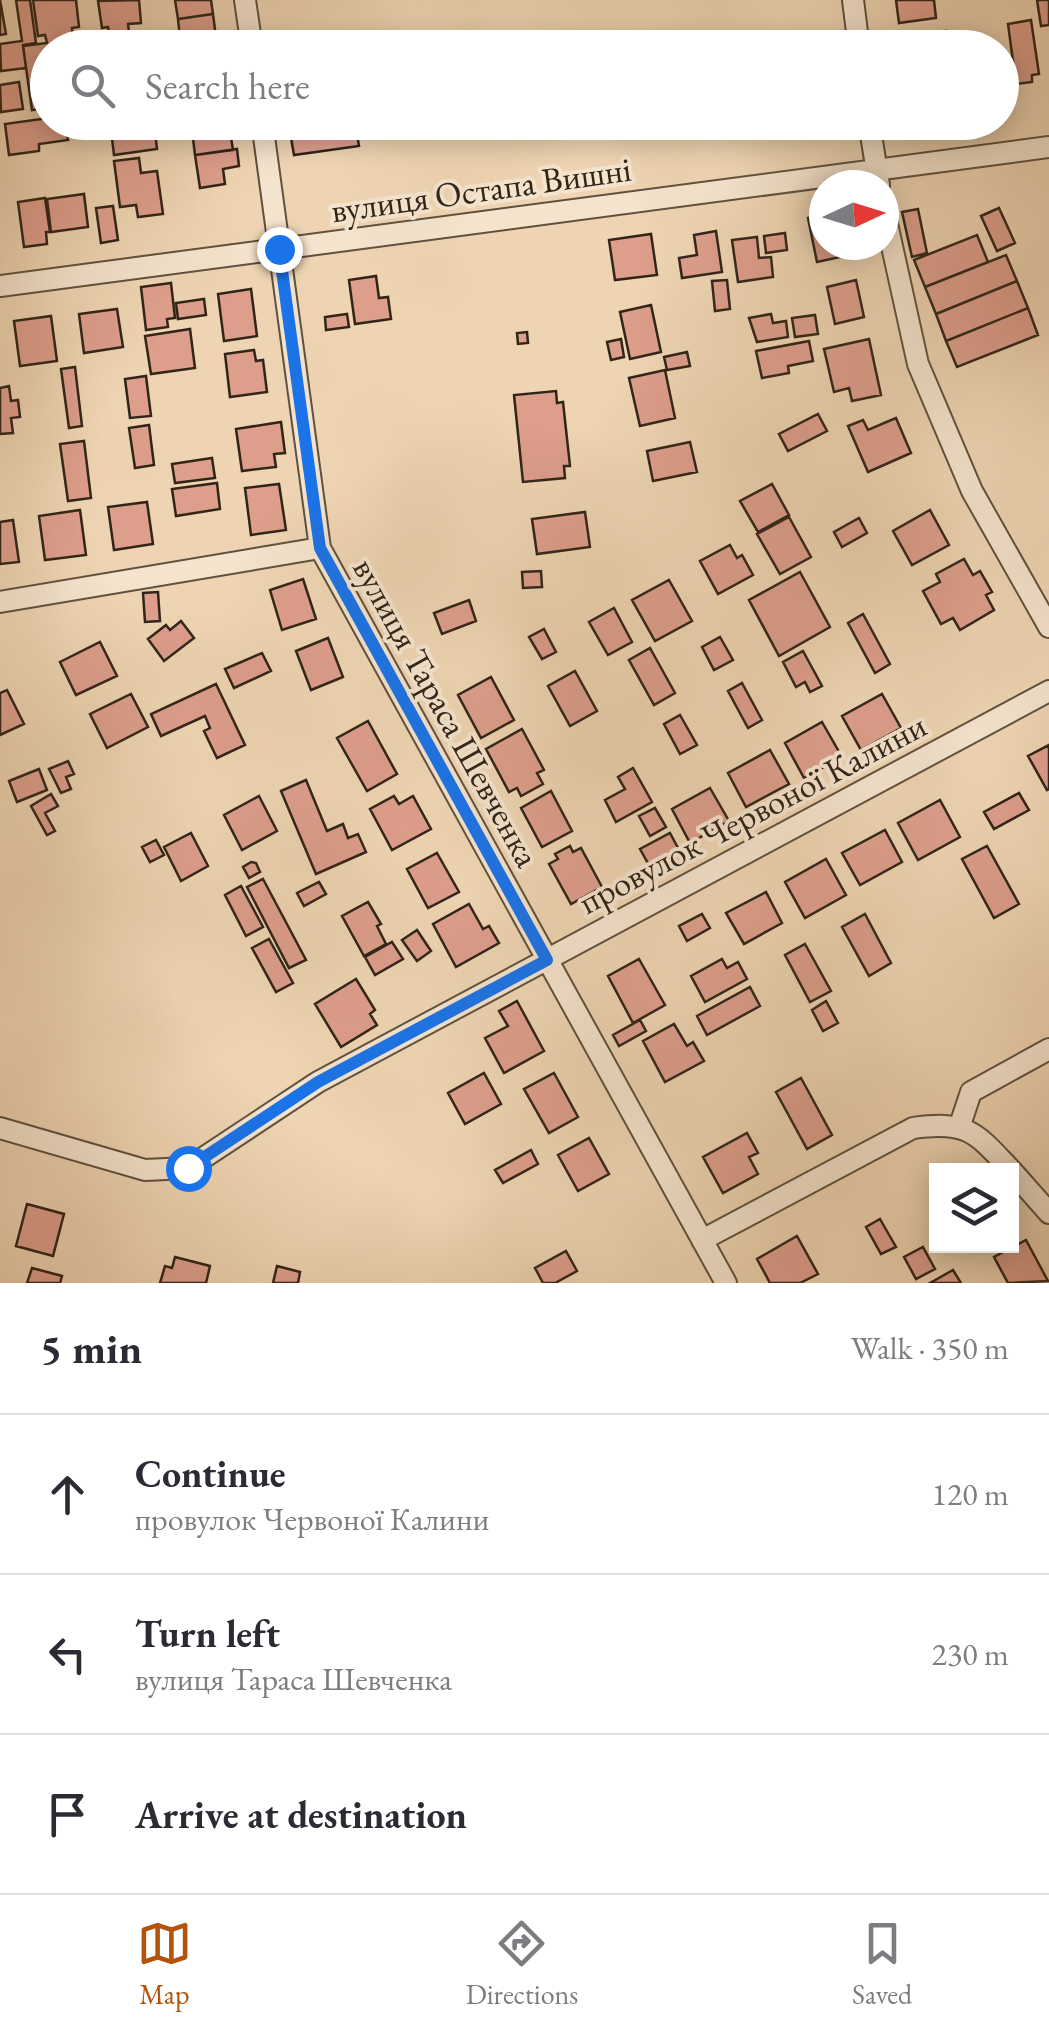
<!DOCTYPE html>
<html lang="en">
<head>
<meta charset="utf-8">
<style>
  :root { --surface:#fff; --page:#f2f2f3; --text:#2b2b33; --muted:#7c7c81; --line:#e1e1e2; --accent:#b45309 }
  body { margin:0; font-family:"EB Garamond",serif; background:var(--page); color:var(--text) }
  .controls { position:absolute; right:30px; bottom:30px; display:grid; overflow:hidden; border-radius:0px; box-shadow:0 5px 25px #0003 }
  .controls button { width:90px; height:90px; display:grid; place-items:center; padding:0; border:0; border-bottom:2px solid var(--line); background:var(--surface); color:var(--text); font:50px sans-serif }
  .compass { position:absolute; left:809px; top:170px; width:90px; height:90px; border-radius:50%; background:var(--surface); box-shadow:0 5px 25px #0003; rotate:86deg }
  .stop { position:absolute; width:30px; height:30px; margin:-22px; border:8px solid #1a73e8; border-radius:50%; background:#fff }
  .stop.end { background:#1a73e8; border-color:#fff; box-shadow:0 2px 10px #0008 }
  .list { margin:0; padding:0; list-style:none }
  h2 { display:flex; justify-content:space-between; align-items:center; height:130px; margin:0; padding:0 40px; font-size:42px }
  h2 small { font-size:32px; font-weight:400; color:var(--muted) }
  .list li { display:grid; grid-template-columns:65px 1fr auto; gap:30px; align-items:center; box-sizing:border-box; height:160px; padding:0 40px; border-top:2px solid var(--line) }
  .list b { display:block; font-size:38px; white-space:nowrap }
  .list p { margin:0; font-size:32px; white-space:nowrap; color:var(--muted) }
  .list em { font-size:32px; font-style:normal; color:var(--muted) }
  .icon { flex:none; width:55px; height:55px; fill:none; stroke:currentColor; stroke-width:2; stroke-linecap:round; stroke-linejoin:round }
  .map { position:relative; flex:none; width:1049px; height:1283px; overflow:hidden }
  .search { position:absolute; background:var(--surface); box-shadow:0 5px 25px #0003; left:30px; right:30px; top:30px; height:110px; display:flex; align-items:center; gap:25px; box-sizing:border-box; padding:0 35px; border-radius:55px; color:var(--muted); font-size:38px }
  .sheet { height:610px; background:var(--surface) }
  nav { display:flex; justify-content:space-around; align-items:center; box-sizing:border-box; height:140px; border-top:2px solid var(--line); background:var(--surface); font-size:28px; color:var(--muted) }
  nav a { display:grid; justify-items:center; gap:5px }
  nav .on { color:var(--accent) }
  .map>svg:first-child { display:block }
</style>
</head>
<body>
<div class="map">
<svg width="1049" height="1283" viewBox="0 0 1049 1283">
  <rect width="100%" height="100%" fill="#eed4b2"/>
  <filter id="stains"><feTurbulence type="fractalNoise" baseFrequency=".002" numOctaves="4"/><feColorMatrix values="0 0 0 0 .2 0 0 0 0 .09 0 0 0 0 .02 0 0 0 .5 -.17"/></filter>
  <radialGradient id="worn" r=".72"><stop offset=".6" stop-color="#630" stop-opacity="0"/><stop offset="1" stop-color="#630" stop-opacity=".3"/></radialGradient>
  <path fill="#dd9e8c" stroke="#312518" stroke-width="2.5" d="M0 0 6 34 0 35Z
    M16 0H30L36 43 23 45 26 68 1 71 0 44 22 41Z
    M33 0H76L79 27 72 28 73 38 94 35 95 48H48V108L32 110 23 46 47 43 45 35 38 36Z
    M139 0 141 23 128 24 131 48H111L108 27 102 28 98 1Z
    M175 0H211L213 14 178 19Z
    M896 0H934L936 18 899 23Z
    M1037 0H1049V25L1041 26Z
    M213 14 217 45 181 48 178 19Z
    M1031 20 1039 74 1032 75V82L1016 84 1008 24Z
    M946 31 948 48H917L916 35Z
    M19 82 23 109 1 112 0 85Z
    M48 118 50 123 65 122 68 140 39 144V151L9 155 5 124Z
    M191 122H209V127L192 130Z
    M297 122H355L359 146 294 155 290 132 298 131Z
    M154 124 157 149 114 155 111 130Z
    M229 125 233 150 195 155 192 130Z
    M237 149 239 166 223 169 225 184 200 188 195 155Z
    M139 158 141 173 157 171 163 214 138 217 136 205 120 207 114 161Z
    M84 194 88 227 51 232 47 199Z
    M45 198 50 232H46L47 244 24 247 18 202Z
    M113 206 118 240 101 243 96 208Z
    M999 208 1015 243 997 251 981 216Z
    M918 209 927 253 912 257 902 212Z
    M824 214V245H847L849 255 817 262 808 218Z
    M716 231 722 272 682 278 679 258 697 255 694 235Z
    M785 233 787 250 766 253 764 236Z
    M651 234 657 275 615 280 609 240Z
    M977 235 988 262 925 287 914 260Z
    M757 237 759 258 771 257 773 277 738 282 732 240Z
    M1006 255 1017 281 936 314 925 287Z
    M376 276 379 298 388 297 391 319 355 324 349 280Z
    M727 280 730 309 715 311 712 281Z
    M856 280 864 317 835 324 827 287Z
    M1017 281 1028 308 946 341 936 314Z
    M171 283 175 318 167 319 168 327 146 330 141 287Z
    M251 289 257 336 224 341 218 294Z
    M204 299 206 315 178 319 176 303Z
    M651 305 661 352 630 359 620 312Z
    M1028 308 1038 335 957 367 946 341Z
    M117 309 123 347 84 353 79 314Z
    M347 314 349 327 326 330 325 317Z
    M771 314 773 323 786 321 788 337 757 342 749 318Z
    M815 315 818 334 795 337 792 318Z
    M51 316 57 361 20 366 14 321Z
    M190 329 195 368 151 374 145 336Z
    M527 332 528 343 518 344 517 333Z
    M621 339 624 357 611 360 607 342Z
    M869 339 881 395 852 401 849 388 834 392 824 349Z
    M809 341 813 361 788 366 789 373 762 378 756 351Z
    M254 350 256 361 263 360 267 392 230 397 225 354Z
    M687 352 690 366 667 370 664 357Z
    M75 367 82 426 69 428 61 369Z
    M665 370 675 418 640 426 629 378Z
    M146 376 151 416 130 418 125 379Z
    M9 386 11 401 18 400 20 417 11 418 13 433 0 434V388Z
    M556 391 557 403 563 402 570 466H564L565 478 523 482 514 395Z
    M818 414 827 431 788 451 779 434Z
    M896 418 911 453 868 472 848 426 863 420 868 430Z
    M281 422 285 453 274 454 276 467 242 471 236 429Z
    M149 425 154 465 135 468 129 428Z
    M84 441 91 498 68 501 60 444Z
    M690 442 697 472 653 481 647 451Z
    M212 458 215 478 175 483 172 464Z
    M217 483 220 509 176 516 172 489Z
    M279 484 286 530 251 535 245 488Z
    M772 484 789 515 758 532 740 501Z
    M147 502 153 544 114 550 108 507Z
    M80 510 86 555 45 560 39 516Z
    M930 510 949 545 912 565 893 531Z
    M585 512 590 547 537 554 532 519Z
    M789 517 811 557 780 574 757 534Z
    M859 518 867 533 842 547 834 532Z
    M13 520 19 562 0 564V522Z
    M730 545 737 558 742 555 753 575 718 594 700 561Z
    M964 559 973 575 980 571 992 592 986 595 994 610 960 630 953 618 941 624 923 591 940 582 936 574Z
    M541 571 542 587 523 588 522 572Z
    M800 572 830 627 779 656 749 600Z
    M303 579 316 619 282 630 270 590Z
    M669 580 692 621 655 641 632 600Z
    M158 592 160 621 145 622 143 593Z
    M469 600 476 621 442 634 434 613Z
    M614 608 632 642 608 655 589 622Z
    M863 614 890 664 875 673 848 623Z
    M181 621 194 638 164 661 148 639 166 625 170 630Z
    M544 629 556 652 542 659 529 637Z
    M720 637 733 660 714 670 702 647Z
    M328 638 343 677 311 690 296 651Z
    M100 642 117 676 76 695 60 662Z
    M650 648 675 693 654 705 629 660Z
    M803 651 822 686 810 692 805 682 796 687 783 662Z
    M262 653 271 671 234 688 225 669Z
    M575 671 597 711 570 726 548 686Z
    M491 677 514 720 481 738 458 695Z
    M742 683 762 720 748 728 728 691Z
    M216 684 245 745 217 758 204 731 210 728 205 716 161 736 151 714Z
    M7 690 24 724 0 735V693Z
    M131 694 148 727 107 748 90 714Z
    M882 694 901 728 861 750 842 716Z
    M680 715 697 745 680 754 664 724Z
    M368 721 397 774 367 791 337 738Z
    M822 722 842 757 804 778 785 743Z
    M522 729 544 770 537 773 543 784 521 796 517 788 509 792 486 749Z
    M1049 745V789L1047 790 1028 756Z
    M770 750 789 784 746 807 728 773Z
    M68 761 74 774 66 777 71 789 61 793 49 769Z
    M633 768 652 802 616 822 605 800 625 789 618 777Z
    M39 769 47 790 17 802 9 781Z
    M306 780 327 831 343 824 348 838 358 834 366 852 316 874 281 791Z
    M710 788 729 821 690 843 672 809Z
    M551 791 572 831 542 847 521 808Z
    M1019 793 1029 810 994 829 984 812Z
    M51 794 58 806 45 813 55 831 47 835 31 806Z
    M259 796 277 831 242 850 224 815Z
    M394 796 399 804 413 796 431 829 392 850 370 809Z
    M940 800 960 837 918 860 898 823Z
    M655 808 666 827 650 836 639 816Z
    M885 830 902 862 860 885 842 853Z
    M191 833 208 866 181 881 164 847Z
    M670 833 686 863 671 871 664 857 649 865 640 849Z
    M156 840 164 855 150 862 142 847Z
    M570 846 573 852 581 848 602 887 571 904 549 864 558 859 555 854Z
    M987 846 1019 904 994 918 962 859Z
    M437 853 459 892 428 908 407 869Z
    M826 859 846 895 805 918 785 882Z
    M251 862 256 863 260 872 249 878 243 867Z
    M263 879 306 960 289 968 247 887Z
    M319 882 326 894 304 906 297 893Z
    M241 886 263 927 246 936 225 895Z
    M766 892 782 923 744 944 726 913Z
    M368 902 381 924 377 926 386 944 364 956 342 916Z
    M469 904 483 929 489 926 499 943 456 967 433 924Z
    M702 914 710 928 687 941 679 926Z
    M865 914 891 963 869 976 842 927Z
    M417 930 431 951 417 961 402 940Z
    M269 939 293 983 276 992 252 948Z
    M392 942 403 959 375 975 365 957Z
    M805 944 831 991 810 1002 785 955Z
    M639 959 665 1005 633 1023 608 976Z
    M722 959 727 968 738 962 747 979 705 1002 691 976Z
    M356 979 375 1010 370 1014 377 1025 341 1047 315 1004Z
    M750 987 760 1006 707 1035 697 1016Z
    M517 1001 544 1051 504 1073 485 1038 508 1026 499 1011Z
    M826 1001 838 1023 823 1031 812 1010Z
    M640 1020 646 1031 619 1046 613 1035Z
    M674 1024 687 1046 693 1042 704 1061 665 1082 643 1041Z
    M484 1073 501 1104 465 1124 448 1093Z
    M554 1073 578 1117 549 1133 524 1089Z
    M801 1078 832 1135 807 1149 776 1092Z
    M747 1133 758 1153 749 1157 758 1174 723 1193 703 1157Z
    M589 1138 609 1174 578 1191 558 1155Z
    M531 1150 538 1164 503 1183 495 1170Z
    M27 1204 64 1214 53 1256 16 1246Z
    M880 1219 896 1247 881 1254 866 1227Z
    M797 1236 818 1274 800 1283H770L757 1259Z
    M1026 1240 1048 1281 1008 1283 994 1257Z
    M923 1247 935 1269 916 1279 904 1257Z
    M566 1251 577 1271 555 1283H543L535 1268Z
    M175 1257 210 1266 206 1283H160L165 1266 172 1268Z
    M277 1266 300 1272 298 1283H273Z
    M32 1268 62 1276 60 1283H27Z
    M953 1270 961 1283H930Z"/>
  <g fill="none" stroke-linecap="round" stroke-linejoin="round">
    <g stroke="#60513e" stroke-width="24">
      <path id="minor" d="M245 0 252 48
        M853 0 859 48
        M262 122 320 548 726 1283
        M869 122 879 185
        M884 210 918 364 972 491 1049 627
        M0 286 1049 147
        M0 602 320 548
        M0 1128 145 1170 188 1168 318 1082 1049 691
        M959 1128 971 1092 1049 1049
        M1012 1171 1049 1213
        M702 1240 913 1128C968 1120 976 1133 1011 1170"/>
    </g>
    <use href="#minor" stroke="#f4e3cd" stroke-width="20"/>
  </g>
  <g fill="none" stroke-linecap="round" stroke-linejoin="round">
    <path stroke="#1a73e8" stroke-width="12" d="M188 1168 318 1082 547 960 320 548 279 249"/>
  </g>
  <g text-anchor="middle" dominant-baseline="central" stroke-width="8" stroke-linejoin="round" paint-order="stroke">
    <g font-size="35" fill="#312518" stroke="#f4e3cd">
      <text transform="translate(481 189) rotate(-8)">вулиця Остапа Вишні</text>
      <text transform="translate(447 712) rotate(61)">вулиця Тараса Шевченка</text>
      <text transform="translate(752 813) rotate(-28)">провулок Червоної Калини</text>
    </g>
  </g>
  <rect width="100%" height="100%" filter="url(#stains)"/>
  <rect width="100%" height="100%" fill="url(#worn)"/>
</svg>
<div class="controls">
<button><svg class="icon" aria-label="layers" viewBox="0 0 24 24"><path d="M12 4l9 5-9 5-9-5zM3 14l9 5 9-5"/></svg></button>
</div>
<svg class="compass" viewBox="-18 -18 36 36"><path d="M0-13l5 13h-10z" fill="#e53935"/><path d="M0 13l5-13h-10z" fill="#7c7c81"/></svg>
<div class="stop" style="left:188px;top:1168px"></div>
<div class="stop end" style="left:279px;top:249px"></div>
<div class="search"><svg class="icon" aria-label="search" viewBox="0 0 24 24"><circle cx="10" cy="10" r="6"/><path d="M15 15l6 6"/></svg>Search here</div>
</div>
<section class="sheet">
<h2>5 min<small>Walk · 350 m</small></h2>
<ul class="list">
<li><svg class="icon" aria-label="ahead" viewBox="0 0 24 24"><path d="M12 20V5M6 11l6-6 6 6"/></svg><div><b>Continue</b><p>провулок Червоної Калини</p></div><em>120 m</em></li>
<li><svg class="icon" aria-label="left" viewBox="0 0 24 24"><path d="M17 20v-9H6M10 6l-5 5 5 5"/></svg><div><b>Turn left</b><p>вулиця Тараса Шевченка</p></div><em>230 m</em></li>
<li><svg class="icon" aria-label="arrive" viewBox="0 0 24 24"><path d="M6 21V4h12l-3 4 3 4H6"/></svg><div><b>Arrive at destination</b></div></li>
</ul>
</section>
<nav>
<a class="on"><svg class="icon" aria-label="map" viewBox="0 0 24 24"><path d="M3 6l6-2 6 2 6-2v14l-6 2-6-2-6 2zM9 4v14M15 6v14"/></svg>Map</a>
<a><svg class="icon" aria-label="directions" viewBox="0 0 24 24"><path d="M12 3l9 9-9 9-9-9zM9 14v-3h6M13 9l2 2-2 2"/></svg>Directions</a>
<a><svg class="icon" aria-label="saved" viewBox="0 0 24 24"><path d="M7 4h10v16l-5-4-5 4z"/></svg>Saved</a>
</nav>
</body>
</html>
